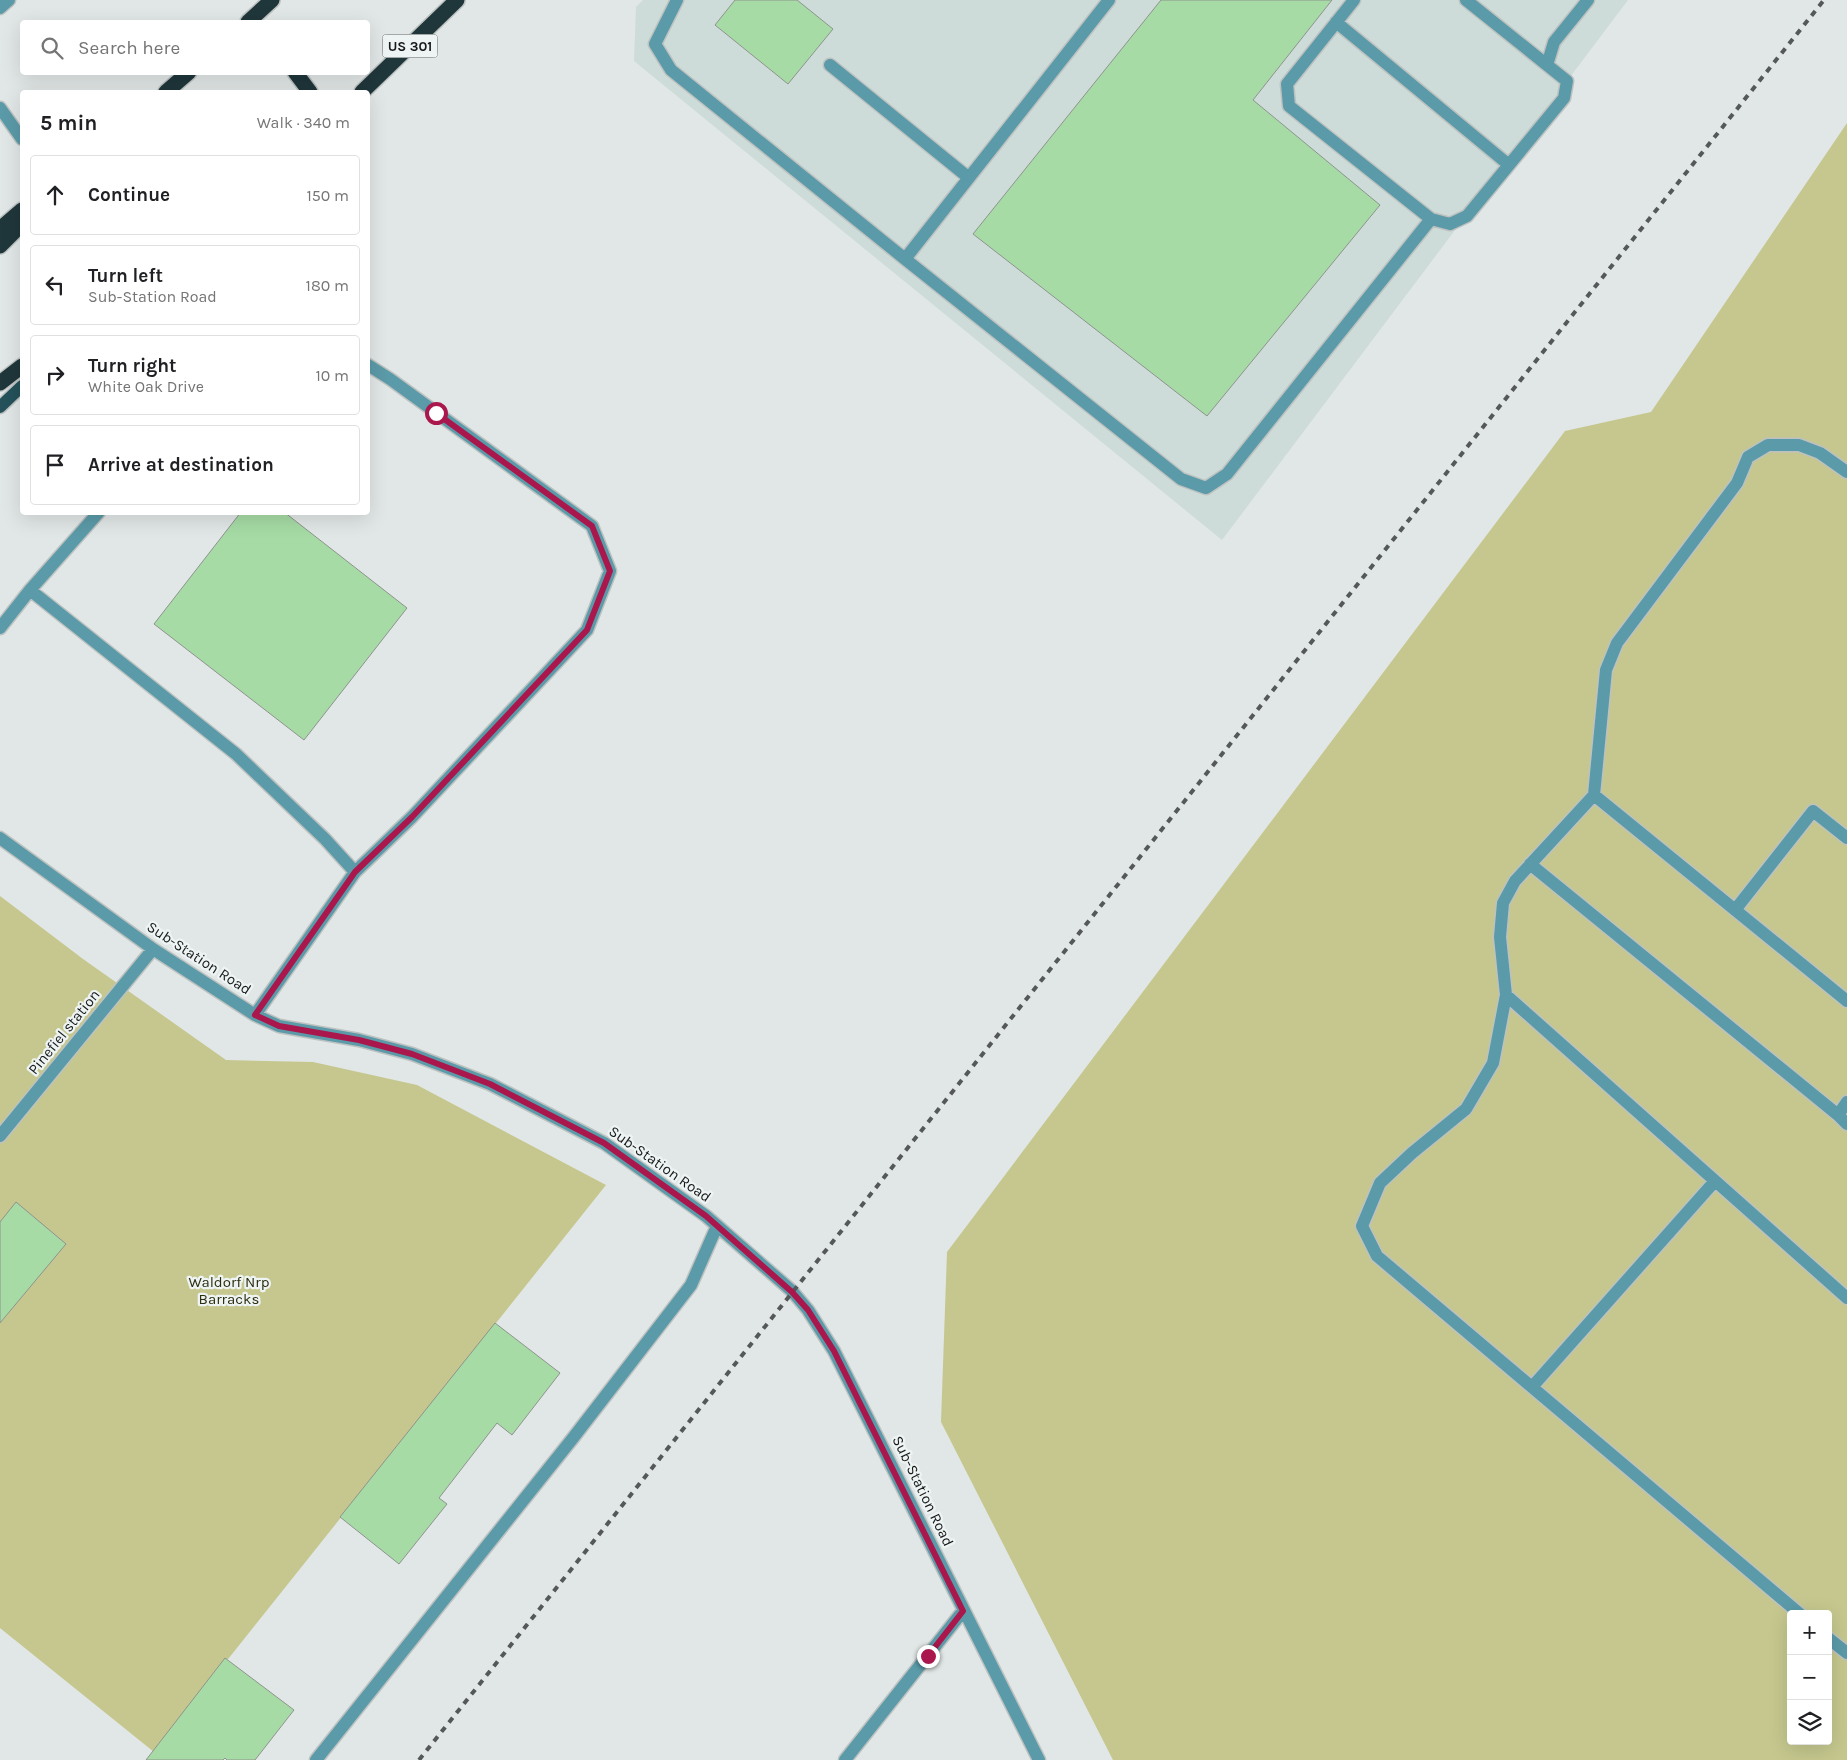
<!DOCTYPE html>
<html lang="en">
<head>
<meta charset="utf-8">
<style>
  :root { --surface:#fff; --page:#f2f2f2; --text:#202124; --muted:#757577; --line:#e0e0e0 }
  body { margin:0; font-family:Karla,sans-serif; background:var(--page); color:var(--text) }
  .controls { position:absolute; right:15px; bottom:15px; display:grid; overflow:hidden; border-radius:5px; box-shadow:0 5px 20px #0002 }
  .controls button { width:45px; height:45px; display:grid; place-items:center; padding:0; border:0; border-bottom:1px solid var(--line); background:var(--surface); color:var(--text); font:25px sans-serif }
  .stop { position:absolute; width:15px; height:15px; margin:-11px; border:4px solid #aa174c; border-radius:50%; background:#fff }
  .stop.end { background:#aa174c; border-color:#fff; box-shadow:0 1px 5px #0008 }
  .list { margin:0; padding:0; list-style:none }
  h2 { display:flex; justify-content:space-between; align-items:center; height:65px; margin:0; padding:0 20px; font-size:21px }
  h2 small { font-size:16px; font-weight:400; color:var(--muted) }
  .list li { display:grid; grid-template-columns:32px 1fr auto; gap:15px; align-items:center; box-sizing:border-box; height:80px; margin:0 10px 10px; padding:0 10px; border:1px solid var(--line); border-radius:5px }
  .list b { display:block; font-size:19px; white-space:nowrap }
  .list p { margin:0; font-size:16px; white-space:nowrap; color:var(--muted) }
  .list em { font-size:16px; font-style:normal; color:var(--muted) }
  .icon { flex:none; width:28px; height:28px; fill:none; stroke:currentColor; stroke-width:2; stroke-linecap:round; stroke-linejoin:round }
  .map { position:relative; flex:none; width:1847px; height:1760px; overflow:hidden }
  .search { position:absolute; background:var(--surface); box-shadow:0 5px 20px #0002; left:20px; top:20px; width:350px; height:55px; display:flex; align-items:center; gap:12px; box-sizing:border-box; padding:0 18px; border-radius:5px; color:var(--muted); font-size:19px }
  .panel { position:absolute; background:var(--surface); box-shadow:0 5px 20px #0002; left:20px; top:90px; width:350px; height:425px; border-radius:5px }
  .map>svg:first-child { display:block }
</style>
</head>
<body>
<div class="map">
<svg width="1847" height="1760" viewBox="0 0 1847 1760">
  <rect width="100%" height="100%" fill="#e1e7e6"/>
  <path fill="#cddcd8" d="M643 0H1628L1222 540 634 61 636 7Z"/>
  <path fill="#c5c78e" fill-rule="evenodd" d="M1847 123V1760H1113L941 1422 947 1252 1565 431 1651 412ZM1791 1614H1828V1741H1791Z
    M0 896 83 959 226 1060 313 1062 417 1085 606 1185 154 1752 0 1628Z"/>
  <path fill="#a6dba5" stroke="#8f938f" d="M735 0H797L833 29 788 84 715 25Z
    M1161 0H1332L1253 100 1380 205 1207 416 973 234Z
    M241 512H284L407 608 304 740 154 624Z
    M16 1202 66 1244 0 1323V1222Z
    M495 1323 560 1373 512 1435 497 1423 439 1498 447 1504 399 1564 340 1517Z
    M225 1658 294 1710 255 1760H227L225 1758 223 1760H146Z"/>
  <g fill="none" stroke-linecap="round" stroke-linejoin="round">
    <g stroke="#bdc2c1" stroke-width="15">
      <path id="minor" d="M677 0 655 44 671 70 905 259 1109 0
        M1466 0 1547 65
        M0 8 9 0
        M1336 22 1509 165
        M830 65 969 178
        M0 108 22 139
        M1431 219 1450 224 1467 216 1564 98 1567 81 1547 65 1554 42 1588 0
        M905 259 1181 479 1206 488 1227 474 1431 219 1289 106 1287 84 1354 0
        M1847 472 1820 453 1799 445H1768L1748 457 1737 483 1617 643 1606 670 1594 795 1515 881 1503 903 1500 937 1506 995 1847 1298
        M30 590 236 754 325 839 355 872 255 1015
        M0 628 30 590 99 512
        M1594 795 1847 1001
        M0 838 153 949 255 1015 279 1026 359 1040 412 1054 490 1084 604 1143 706 1216 792 1291 808 1310 834 1351 1039 1760
        M1530 864 1838 1115
        M355 872 412 817 587 630 610 571 592 526 390 379 368 365
        M1735 910 1813 811 1847 838
        M1506 995 1493 1063 1466 1109 1412 1153 1380 1183 1362 1226 1377 1256 1800 1614
        M1847 1102 1838 1115 1847 1124
        M0 1136 153 949
        M1532 1387 1715 1181
        M1828 1638 1847 1653
        M316 1760 573 1438 691 1285 717 1226
        M845 1760 963 1611"/>
    </g>
    <g stroke="#bdc2c1" stroke-width="15">
      <path id="major" d="M0 407 22 386"/>
    </g>
    <g stroke="#bdc2c1" stroke-width="18">
      <path id="highway" d="M248 22 272 0
        M295 72 310 92
        M166 92 189 72
        M362 92 457 0
        M0 229 22 210
        M0 246 22 224
        M0 383 22 366"/>
    </g>
    <use href="#minor" stroke="#5b9aa8" stroke-width="12"/>
    <use href="#major" stroke="#24515a" stroke-width="12"/>
    <use href="#highway" stroke="#1f363b" stroke-width="15"/>
    <path stroke="#555858" stroke-width="4" stroke-dasharray="6 6" stroke-linecap="butt" d="M419 1760 1824 0"/>
  </g>
  <g fill="none" stroke-linecap="round" stroke-linejoin="round">
    <path stroke="#aa174c" stroke-width="6" d="M436 413 592 526 610 571 587 630 412 817 355 872 255 1015 279 1026 359 1040 412 1054 490 1084 604 1143 706 1216 792 1292 808 1310 834 1351 963 1611 928 1656"/>
  </g>
  <g text-anchor="middle" dominant-baseline="central" stroke-width="4.5" stroke-linejoin="round" paint-order="stroke">
    <rect fill="#eef4f3" stroke="#585b5b" stroke-width="1" x="382.5" y="34.5" width="55" height="23" rx="4"/>
    <g font-size="14" font-weight="bold" fill="#181a1a">
      <text x="410" y="46">US 301</text>
    </g>
    <g font-size="15" fill="#181a1a" stroke="#eef4f3">
      <text transform="translate(199 958) rotate(33)">Sub-Station Road</text>
      <text transform="translate(64 1032) rotate(-51)">Pinefiel station</text>
      <text transform="translate(660 1164) rotate(35)">Sub-Station Road</text>
      <text transform="translate(923 1491) rotate(64)">Sub-Station Road</text>
    </g>
    <g font-size="15" fill="#2d2e0f" stroke="#eef4f3">
      <text x="229" y="1282">Waldorf Nrp<tspan x="229" dy="17">Barracks</tspan></text>
    </g>
  </g>
</svg>
<div class="controls">
<button>+</button>
<button>−</button>
<button><svg class="icon" aria-label="layers" viewBox="0 0 24 24"><path d="M12 4l9 5-9 5-9-5zM3 14l9 5 9-5"/></svg></button>
</div>
<div class="stop" style="left:436px;top:413px"></div>
<div class="stop end" style="left:928px;top:1656px"></div>
<div class="search"><svg class="icon" aria-label="search" viewBox="0 0 24 24"><circle cx="10" cy="10" r="6"/><path d="M15 15l6 6"/></svg>Search here</div>
<section class="panel">
<h2>5 min<small>Walk · 340 m</small></h2>
<ul class="list">
<li><svg class="icon" aria-label="ahead" viewBox="0 0 24 24"><path d="M12 20V5M6 11l6-6 6 6"/></svg><div><b>Continue</b></div><em>150 m</em></li>
<li><svg class="icon" aria-label="left" viewBox="0 0 24 24"><path d="M17 20v-9H6M10 6l-5 5 5 5"/></svg><div><b>Turn left</b><p>Sub-Station Road</p></div><em>180 m</em></li>
<li><svg class="icon" aria-label="right" viewBox="0 0 24 24"><path d="M7 20v-9h11M14 6l5 5-5 5"/></svg><div><b>Turn right</b><p>White Oak Drive</p></div><em>10 m</em></li>
<li><svg class="icon" aria-label="arrive" viewBox="0 0 24 24"><path d="M6 21V4h12l-3 4 3 4H6"/></svg><div><b>Arrive at destination</b></div></li>
</ul>
</section>
</div>
</body>
</html>
